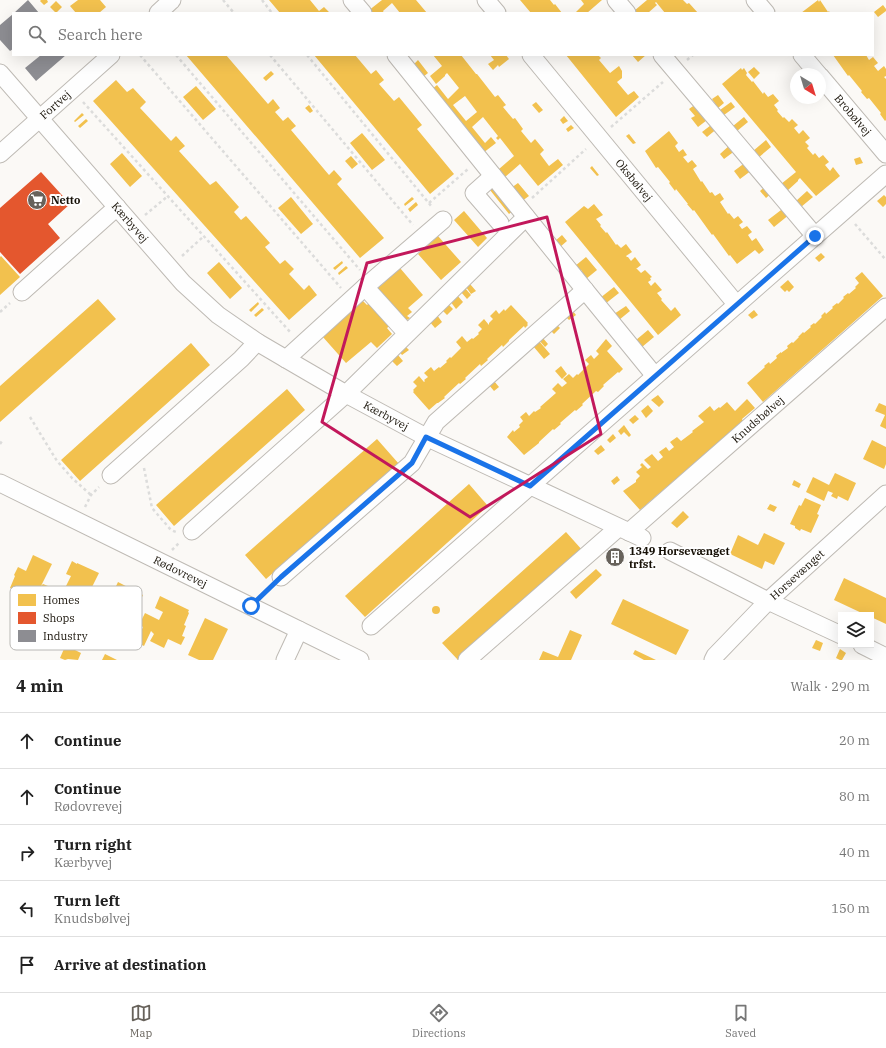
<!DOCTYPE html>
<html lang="en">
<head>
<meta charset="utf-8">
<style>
  :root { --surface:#fff; --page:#f2f2f2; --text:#222; --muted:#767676; --line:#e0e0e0; --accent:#67625b }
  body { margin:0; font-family:"IBM Plex Serif",serif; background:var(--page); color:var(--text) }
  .controls { position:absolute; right:12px; bottom:12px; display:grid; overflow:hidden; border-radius:0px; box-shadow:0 4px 16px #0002 }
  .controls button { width:36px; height:36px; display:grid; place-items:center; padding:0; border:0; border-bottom:1px solid var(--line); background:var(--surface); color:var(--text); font:20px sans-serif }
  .compass { position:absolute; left:790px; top:68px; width:36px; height:36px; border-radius:50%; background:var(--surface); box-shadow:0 4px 16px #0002; rotate:142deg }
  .stop { position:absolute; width:12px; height:12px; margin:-9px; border:3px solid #1a73e8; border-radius:50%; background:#fff }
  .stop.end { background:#1a73e8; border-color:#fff; box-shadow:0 1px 4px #0008 }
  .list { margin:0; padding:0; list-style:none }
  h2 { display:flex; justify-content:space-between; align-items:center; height:52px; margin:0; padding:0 16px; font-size:17px }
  h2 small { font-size:13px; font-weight:400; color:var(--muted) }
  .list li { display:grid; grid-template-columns:26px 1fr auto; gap:12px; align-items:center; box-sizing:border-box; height:56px; padding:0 16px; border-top:1px solid var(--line) }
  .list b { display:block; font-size:15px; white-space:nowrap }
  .list p { margin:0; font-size:13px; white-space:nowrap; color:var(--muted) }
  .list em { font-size:13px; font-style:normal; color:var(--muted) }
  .icon { flex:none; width:22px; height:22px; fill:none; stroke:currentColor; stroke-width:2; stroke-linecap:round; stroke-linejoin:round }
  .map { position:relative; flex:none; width:886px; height:660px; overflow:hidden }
  .search { position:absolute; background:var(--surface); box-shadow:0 4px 16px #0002; left:12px; right:12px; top:12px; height:44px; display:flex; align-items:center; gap:10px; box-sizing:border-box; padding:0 14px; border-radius:0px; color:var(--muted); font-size:15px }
  .sheet { height:332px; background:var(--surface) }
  nav { display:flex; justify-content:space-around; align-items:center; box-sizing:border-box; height:56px; border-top:1px solid var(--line); background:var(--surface); font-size:11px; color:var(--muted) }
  nav a { display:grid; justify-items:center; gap:2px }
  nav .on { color:var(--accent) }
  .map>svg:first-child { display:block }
</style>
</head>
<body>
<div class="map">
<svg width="886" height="660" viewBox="0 0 886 660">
  <rect width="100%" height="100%" fill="#fbf9f6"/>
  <path fill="#f2c14e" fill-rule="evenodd" d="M41 0H47L48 2 44 5 40 1Z
    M78 0H100L106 7 99 13H76L70 6Z
    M269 0H310L319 11 324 7 330 13H280Z
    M382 0H416L427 13H400L392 3 383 11 384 13H370L368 11Z
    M520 0H550L554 5 555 4 562 13H531Z
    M581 0H602L587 13H577L576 12 584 4Z
    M647 0H683L687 4 689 3 698 13H665L656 2 655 3 657 5 648 13H636L634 11Z
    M818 0 819 2 820 0 828 12 829 11 830 13H801Z
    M56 1 62 7 56 13 50 7Z
    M883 5 886 9V11L878 17 874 12Z
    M186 55H226L268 104 273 99 280 108 275 112 283 121 288 117 296 126 291 130 329 175 334 170 342 179 337 184 384 238 360 258Z
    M314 55H355L371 74 376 70 384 80 379 84 394 101 399 97 422 125 417 129 454 174 430 194Z
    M433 55H461L476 74H477L495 97 498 95 506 105 503 107 513 119 515 118 523 129 521 131 531 143 535 139 544 150 540 154 549 166 558 159 563 165 538 186 520 164 505 177 499 169 514 156 500 138 498 140 496 138 498 136 483 117 472 127 485 143 491 137 496 143 483 153 432 89 437 85 448 99 459 88 447 73 445 75V76L436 84 430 76 442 66ZM465 96 477 112 466 121 453 105Z
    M490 55H506L509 59 499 67 498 65 493 70 488 64 494 60Z
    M566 55H598L601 58 599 60 610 73 619 66 622 71V78L617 82 628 95 634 91 639 97 616 117Z
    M632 55H646L638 62Z
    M833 55H864V56L866 55 869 60 873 57 878 63 874 66 878 71 884 66 886 69V76L884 77 886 79V120L885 121 880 114 881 113 869 98 867 99 861 92 862 91 849 75 848 76Z
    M418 60 428 73 423 77 413 65Z
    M754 67 760 73 754 79 748 72Z
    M741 68 742 70 744 68 747 73 746 75 752 82 753 81 763 94 764 92 768 97 773 94 779 101 774 105 778 110 777 111 783 118 784 117 789 122 792 119 798 125 794 128 799 134 803 130 810 138 805 142 809 146 807 148 813 155 815 153 819 158 823 155 829 162 825 165 830 171 833 167 840 176 816 196 800 178 798 180V181L787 191 781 184 796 172 722 84Z
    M271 71 274 74 266 81 263 78Z
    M116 80 127 92 133 88 146 102 140 108 171 141 176 136 185 146 179 151 210 185 216 181 239 207 234 212 241 220 246 216 270 243 265 247 280 264 285 260 294 269 289 274 304 290 309 285 317 295 289 320 93 101Z
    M196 86 216 109 203 120 183 97Z
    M718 95 724 103 718 108 712 99Z
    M536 102 543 110 539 113 532 105Z
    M731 102 735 107 724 115 720 110Z
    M696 104 711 117 698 127 691 118 695 116 689 109Z
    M309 105 313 111 310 113 305 108Z
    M82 113 84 115 75 122 74 121Z
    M564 116 568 121 563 124 560 120Z
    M744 117 748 122 737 131 733 126Z
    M86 119 88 121 80 128 78 126Z
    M715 122 719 127 707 137 702 132Z
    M571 125 574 128 568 132 566 129Z
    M669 131 678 143 675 146 679 152 683 149 687 155 683 157 688 163 692 160 697 166 693 169 701 182 702 181 710 193 712 192 715 196 720 193 724 199 720 202 728 214 729 213 734 219 738 216 743 222 739 225 742 229 747 226 752 232 748 235 752 241 756 238 764 250 759 254 755 250 737 264 730 255 729 256 713 234 712 235 694 210 693 211 687 204H688L676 189 675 191 669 183 670 182 658 167 656 168 645 151Z
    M362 133 385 160 372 170 350 143Z
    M629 134 636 143 633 144 626 136Z
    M766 140 771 147 758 158 753 151Z
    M731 144 736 150 724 159 720 154Z
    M122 153 142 176 130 187 110 164Z
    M351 156 358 164 352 169 345 161Z
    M860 157 863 163 856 165 854 159Z
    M746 162 752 170 740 179 734 171Z
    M592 166 599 175 597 176 590 168Z
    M518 183 529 196 522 201 511 188Z
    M767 185 773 192 766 198 760 191Z
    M494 187 514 210 509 214 490 190Z
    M807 191 813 197 801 207 796 201Z
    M884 195 886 197V204L883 207 877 201Z
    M291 197 313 224 301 234 278 208Z
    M412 197 414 199 405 206 404 204Z
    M416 202 418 205 410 212 408 209Z
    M594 204 603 215 596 219 601 225 600 226 606 233 607 232 616 245 617 244 621 248 626 244 632 252 626 256 627 257H628L631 261 635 257 641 265 636 269H637L641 273 645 270 652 277 650 278 651 280 648 282 651 286 655 282 662 290 657 293 662 299 661 300 671 311 675 307 681 315 658 335 565 222 584 206 588 209Z
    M785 207 790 214 774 227 768 220Z
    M464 211 487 238 478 247 454 220Z
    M562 235 567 241 560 247 555 241Z
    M438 236 461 262 441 280 418 254Z
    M821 253 825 257 819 262 815 258Z
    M1 256 20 277 0 295V257Z
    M586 257 597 270 586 279 582 274 583 273 581 270 580 271 575 266Z
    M342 261 343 263 335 270 333 268Z
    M219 262 242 288 230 299 207 273Z
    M346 266 348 268 339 275 338 273Z
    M400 268 423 295 408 308 412 312 407 316 410 318 407 320 405 318 403 319 377 289Z
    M862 272 883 296 763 402 747 383 765 367 764 366 769 362 770 364 777 358 776 356 781 352V353L788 348 787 346 792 342 793 343 799 337H798L803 332 804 333 811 327 810 326 814 323 815 324 822 317 821 316 825 312 826 314 833 308 832 307 837 303 838 304 844 298 843 297 848 293 849 294 856 288 855 287 859 283 855 278Z
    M788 280 794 287 789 292 787 290 785 292 780 287Z
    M470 284 476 291 471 294 466 287Z
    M614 287 619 293 605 304 600 298Z
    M465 288 471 295 467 299 461 292Z
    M457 295 463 302 456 309 450 301Z
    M98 299 116 319 0 422V386Z
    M363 301 367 305 368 304H377L393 323 387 328 392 334 377 348 371 342 346 363 322 336Z
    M258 302 259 304 251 312 249 310Z
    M449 305 453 309 447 315 443 311Z
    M511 305 528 323 527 324 528 325 525 328 524 326 509 340V341L503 347 502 345 487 359 488 360 481 366 480 364 465 378 466 379 460 384 459 383 444 397 445 398 438 403H437L429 410 413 392 414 391 413 390 417 386 413 382 419 376 424 382 425 381 424 380 428 377 424 373 431 367 434 371 439 367 440 368 447 362 446 361 450 357 451 358 461 348 456 342 462 336 467 342 472 338 473 339 479 334 478 333 482 329 478 325 484 319 489 325V323L493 319 490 316 496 310 499 314 504 309 505 311Z
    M626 306 630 311 619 320 614 314Z
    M262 308 264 310 256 317 254 315Z
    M572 310 576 315 569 320 565 316Z
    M754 310 758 315 752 319 748 315Z
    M437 315 442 322 435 328 429 321Z
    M556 324 560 328 554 334 550 330Z
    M648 330 654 337 642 347 636 340Z
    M542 337 548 344 545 347 538 339Z
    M606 339 612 346 607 351 623 369 619 373 618 372 603 385 604 386 598 392 596 391 582 404 583 405 576 411 575 410 560 423 561 424 554 430 553 429 539 442V443L524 455 507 437 513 430 514 432 520 427 519 425 523 421 520 417 526 412 529 416 534 411 535 412 541 408 540 407 556 393 552 389 558 383 562 387 567 383 563 379 569 374 573 378 577 374 578 375 589 364 585 360 591 355 594 359 599 354 596 351Z
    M539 341 550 354 544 359 533 346Z
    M191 343 210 365 80 481 61 460Z
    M405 346 409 350 402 355 399 351Z
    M398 355 403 361 397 366 392 361Z
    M561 366 567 374 562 379 555 371Z
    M494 381 499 387 494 391 489 385Z
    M287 389 305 410 174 526 156 505Z
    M658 395 664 402 659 407 651 400Z
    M747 399 755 408 742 419 743 421 640 510 623 491 636 482V480L640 476 636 472 642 467 640 465 642 463 648 469 651 467 644 460 652 454 658 461 663 457 659 452 666 447 669 451 674 447 670 442 677 437 681 441 693 432 692 431 704 422 698 416 710 406 714 411 719 407 720 408 727 402 735 411Z
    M879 403 886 406V429L880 426 885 415 875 411Z
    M648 405 653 411 646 418 641 411Z
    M635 415 639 419 633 424 629 420Z
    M624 425 631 435 629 437 624 432 621 435 618 431Z
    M613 434 616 438 610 443 607 440Z
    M377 439 399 464 266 579 245 555Z
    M872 440 886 447V464L884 469 863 459Z
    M601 445 605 450 598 455 594 451Z
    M835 473 856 483 848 501 838 496 837 499 831 496 833 493 828 491 824 501 806 492 813 477 829 485Z
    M617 476 620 480 614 485 611 481Z
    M794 480 801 484 799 488 792 485Z
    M469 484 488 506 365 617 345 596Z
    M805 498 821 505 817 514 819 515 811 533 801 529 800 531 795 528V526L790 524 799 505 801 506Z
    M770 504 777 507 774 512 767 509Z
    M683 511 689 517 677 528 671 523Z
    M566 532 583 551 462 660H458L442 643Z
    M764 533 785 543 774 565 765 561 762 569 730 554 738 535 758 545Z
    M617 548 624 555 612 566 605 558Z
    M33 555 52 564 41 586 43 584 48 586 40 601 35 599V600L10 588 15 576 14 575 18 567 26 571Z
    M72 561 77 564V563L99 573 90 591H92L90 596 88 595 84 604 62 594 71 576 66 574Z
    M596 569 602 575 576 599 570 592Z
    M844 578 886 598V624L871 617V615H866L834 600Z
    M118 582 143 595 128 626 126 625 123 631 109 625 112 620 102 615Z
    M160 596 189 610 188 612 189 613 184 625 186 626 182 636 185 637 181 645 168 639 164 648 150 641 154 634 151 631 144 646 136 642 143 627 139 625 145 613 159 620 163 612 155 608Z
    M623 599 689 630 676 655 611 624Z
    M432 610a4 4 0 1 1 8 0a4 4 0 1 1-8 0Z
    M205 618 228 629 213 660H199L188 655Z
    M570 630 582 635 571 660H539L543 651 558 657Z
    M816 640 823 643 820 651 812 648Z
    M67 642 75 645 73 649 81 653 78 660 68 659 65 660 60 658Z
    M840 649 846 653 842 660H840L836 658Z
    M635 650 656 660H644L633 654Z
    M105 654 117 660H102Z"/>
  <path fill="#e4572e" d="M41 172 70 204 48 224 60 238 20 274 0 252V208Z"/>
  <path fill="#8d8d92" d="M28 0 39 13H14Z
    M13 14V49L10 51 0 40V25Z
    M41 55H66L36 81 25 68Z"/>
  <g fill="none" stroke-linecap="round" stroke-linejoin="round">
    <g stroke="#bebab4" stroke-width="19">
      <g id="minor">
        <path d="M352 0 363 13"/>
        <path d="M486 0 497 13"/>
        <path d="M616 0 627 13"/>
        <path d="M755 0 766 13"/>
        <path d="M158 13 172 0"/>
        <path d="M396 55 585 290 655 376"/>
        <path id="s1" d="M531 55 737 305"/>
        <path d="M662 55 815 236"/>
        <path d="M802 55 818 74"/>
        <path id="s2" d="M0 73 183 283 218 315 257 342 286 359 346 394 426 437 642 538"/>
        <path id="s3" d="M820 76 886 154"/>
        <path id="s4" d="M0 154 111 55"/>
        <path d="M493 176 474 193 500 223"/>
        <path d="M365 287 402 328"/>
        <path d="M22 292 117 207"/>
        <path d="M286 359 365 287 443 220"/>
        <path d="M111 475 241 359 257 342"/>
        <path id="s5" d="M0 483 360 660"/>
        <path d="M192 531 346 394 526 217"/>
        <path id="s6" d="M629 532 886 307"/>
        <path d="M670 551 768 601 841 635"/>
        <path d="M281 577 412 463 436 422 585 290"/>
        <path d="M371 626 530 486 886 174"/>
        <path d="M862 645 886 657"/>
        <path d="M285 660 299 630"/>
        <path d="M467 660 618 528"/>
        <path id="s7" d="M713 660 715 656 768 601 886 494"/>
      </g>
    </g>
    <path stroke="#dcdcdb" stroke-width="2.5" stroke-dasharray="3 3" stroke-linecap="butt" d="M223 0 234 13
      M262 0 272 13
      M140 55 341 288
      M176 55 360 270
      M270 55 413 225
      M307 55 432 207
      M687 60 693 55
      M83 102 291 333
      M611 127 663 82
      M532 198 586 149
      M429 203 468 169
      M145 215 168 196
      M855 224 886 260
      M182 256 204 236
      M0 312 10 303
      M30 417 57 461 72 478 91 495
      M0 444 2 441
      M144 468 152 508 171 530 176 532
      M85 507 91 495 99 487
      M172 550 180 542"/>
    <use href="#minor" stroke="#fefefe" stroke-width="17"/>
  </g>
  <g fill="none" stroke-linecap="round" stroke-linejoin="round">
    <path stroke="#1a73e8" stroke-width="5" d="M251 606 281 577 412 463 426 437 530 486 815 236"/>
  </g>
  <path fill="none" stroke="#c2185b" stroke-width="3" stroke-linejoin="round" d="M547 217 601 434 470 517 322 422 367 263Z"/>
  <defs>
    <g id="supermarket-disc" transform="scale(1)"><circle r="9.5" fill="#67625b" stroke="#fff"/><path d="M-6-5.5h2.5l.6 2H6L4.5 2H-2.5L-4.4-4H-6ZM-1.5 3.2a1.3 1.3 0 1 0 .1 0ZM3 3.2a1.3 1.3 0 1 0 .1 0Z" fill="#fff"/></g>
    <g id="building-disc" transform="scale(1)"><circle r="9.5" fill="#67625b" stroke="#fff"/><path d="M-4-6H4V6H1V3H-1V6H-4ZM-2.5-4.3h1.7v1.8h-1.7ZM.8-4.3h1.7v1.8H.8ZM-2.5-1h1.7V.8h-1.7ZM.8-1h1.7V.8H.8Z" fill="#fff"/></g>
  </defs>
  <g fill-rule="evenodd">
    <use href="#supermarket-disc" x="37" y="200"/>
    <use href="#building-disc" x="615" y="557"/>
  </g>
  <g text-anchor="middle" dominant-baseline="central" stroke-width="4" stroke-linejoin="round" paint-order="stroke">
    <g font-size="11" fill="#171107" stroke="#fff">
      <text stroke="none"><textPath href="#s4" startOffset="74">Fortvej</textPath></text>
      <text stroke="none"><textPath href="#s3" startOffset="51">Brobølvej</textPath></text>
      <text stroke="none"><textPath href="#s1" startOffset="162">Oksbølvej</textPath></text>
      <text stroke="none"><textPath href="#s2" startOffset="198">Kærbyvej</textPath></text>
      <text stroke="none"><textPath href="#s2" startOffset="522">Kærbyvej</textPath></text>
      <text stroke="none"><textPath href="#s6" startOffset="171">Knudsbølvej</textPath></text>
      <text stroke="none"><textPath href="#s5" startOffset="201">Rødovrevej</textPath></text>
      <text stroke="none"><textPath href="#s7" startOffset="120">Horsevænget</textPath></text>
    </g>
    <g font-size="11" font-weight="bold" fill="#171107" stroke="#fff" text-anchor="start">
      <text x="51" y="200">Netto</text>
      <text x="629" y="551">1349 Horsevænget<tspan x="629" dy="13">trfst.</tspan></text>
    </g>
  </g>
  <rect x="10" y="586" width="132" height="64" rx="6" fill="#fff" stroke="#b9b8b5" stroke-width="1"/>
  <rect x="18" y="594" width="18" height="12" fill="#f2c14e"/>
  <rect x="18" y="612" width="18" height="12" fill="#e4572e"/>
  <rect x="18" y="630" width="18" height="12" fill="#8d8d92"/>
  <g font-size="11" fill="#171107">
    <text x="43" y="604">Homes</text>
    <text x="43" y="622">Shops</text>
    <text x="43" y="640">Industry</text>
  </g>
</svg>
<div class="controls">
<button><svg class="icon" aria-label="layers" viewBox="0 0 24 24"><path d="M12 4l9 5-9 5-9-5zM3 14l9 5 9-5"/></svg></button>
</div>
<svg class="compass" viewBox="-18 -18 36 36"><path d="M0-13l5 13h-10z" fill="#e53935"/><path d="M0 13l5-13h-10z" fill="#767676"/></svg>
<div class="stop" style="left:251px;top:606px"></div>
<div class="stop end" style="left:815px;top:236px"></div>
<div class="search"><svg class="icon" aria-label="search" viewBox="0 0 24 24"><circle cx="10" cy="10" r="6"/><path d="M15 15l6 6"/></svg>Search here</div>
</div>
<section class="sheet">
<h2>4 min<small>Walk · 290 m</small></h2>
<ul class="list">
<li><svg class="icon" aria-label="ahead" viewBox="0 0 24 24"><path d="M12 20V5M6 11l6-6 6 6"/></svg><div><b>Continue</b></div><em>20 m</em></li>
<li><svg class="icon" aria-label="ahead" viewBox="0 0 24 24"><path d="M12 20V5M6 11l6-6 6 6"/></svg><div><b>Continue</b><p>Rødovrevej</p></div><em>80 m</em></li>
<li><svg class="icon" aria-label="right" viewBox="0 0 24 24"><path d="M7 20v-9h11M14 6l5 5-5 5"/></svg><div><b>Turn right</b><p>Kærbyvej</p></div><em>40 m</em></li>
<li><svg class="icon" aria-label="left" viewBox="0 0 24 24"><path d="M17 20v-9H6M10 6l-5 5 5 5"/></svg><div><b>Turn left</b><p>Knudsbølvej</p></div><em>150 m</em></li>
<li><svg class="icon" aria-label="arrive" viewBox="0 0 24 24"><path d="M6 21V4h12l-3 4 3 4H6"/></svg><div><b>Arrive at destination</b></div></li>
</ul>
</section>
<nav>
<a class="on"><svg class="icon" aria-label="map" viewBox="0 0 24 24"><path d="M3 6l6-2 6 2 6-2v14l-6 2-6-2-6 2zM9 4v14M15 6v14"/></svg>Map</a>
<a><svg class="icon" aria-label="directions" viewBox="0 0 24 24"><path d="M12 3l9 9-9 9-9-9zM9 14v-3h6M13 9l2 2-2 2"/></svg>Directions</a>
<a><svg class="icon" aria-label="saved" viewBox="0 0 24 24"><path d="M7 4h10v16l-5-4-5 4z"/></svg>Saved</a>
</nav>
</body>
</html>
